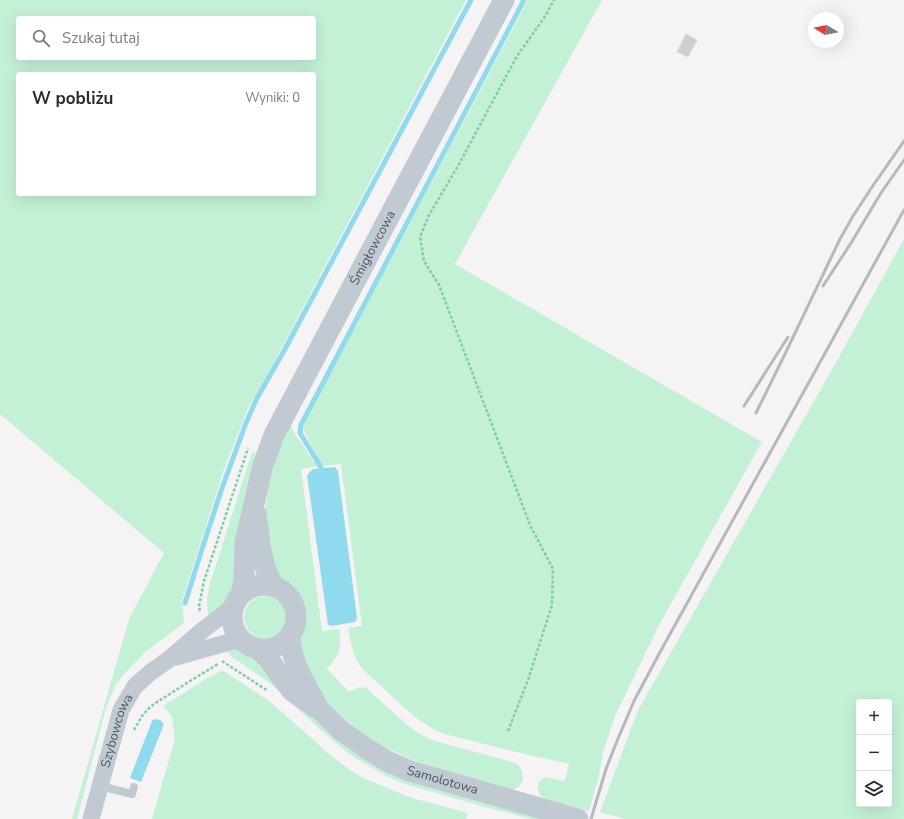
<!DOCTYPE html>
<html lang="pl">
<head>
<meta charset="utf-8">
<style>
  :root { --surface:#fff; --page:#f2f2f3; --text:#2b2b33; --muted:#7c7c81; --line:#e1e1e2 }
  body { margin:0; font-family:"Nunito Sans",sans-serif; background:var(--page); color:var(--text) }
  .controls { position:absolute; right:12px; bottom:12px; display:grid; overflow:hidden; border-radius:4px; box-shadow:0 4px 16px #0002 }
  .controls button { width:36px; height:36px; display:grid; place-items:center; padding:0; border:0; border-bottom:1px solid var(--line); background:var(--surface); color:var(--text); font:20px sans-serif }
  .compass { position:absolute; left:808px; top:12px; width:36px; height:36px; border-radius:50%; background:var(--surface); box-shadow:0 4px 16px #0002; rotate:280deg }
  .list { margin:0; padding:0; list-style:none }
  h2 { display:flex; justify-content:space-between; align-items:center; height:52px; margin:0; padding:0 16px; font-size:17px }
  h2 small { font-size:13px; font-weight:400; color:var(--muted) }
  .icon { flex:none; width:22px; height:22px; fill:none; stroke:currentColor; stroke-width:2; stroke-linecap:round; stroke-linejoin:round }
  .map { position:relative; flex:none; width:904px; height:819px; overflow:hidden }
  .search { position:absolute; background:var(--surface); box-shadow:0 4px 16px #0002; left:16px; top:16px; width:300px; height:44px; display:flex; align-items:center; gap:10px; box-sizing:border-box; padding:0 14px; border-radius:4px; color:var(--muted); font-size:15px }
  .panel { position:absolute; background:var(--surface); box-shadow:0 4px 16px #0002; left:16px; top:72px; width:300px; height:124px; border-radius:4px }
  .map>svg:first-child { display:block }
</style>
</head>
<body>
<div class="map">
<svg width="904" height="819" viewBox="0 0 904 819">
  <rect width="100%" height="100%" fill="#f5f3f3"/>
  <path fill="#c3f1d5" fill-rule="evenodd" d="M0 0H466L271 368 248 408 223 472 182 601 184 623 146 651 124 674 115 686 106 708 77 819H72L129 619 164 553 0 414ZM18 18H314V58H18ZM18 74H314V194H18Z
    M528 0H602L455 264 762 442 659 625 615 716 603 752 599 775 589 811 545 799C539 795 536 789 539 781L545 777 565 781 569 764 512 751 445 734C420 725 402 705 383 688 375 680 365 673 359 664 352 654 351 640 348 628L362 626 341 464 322 466 304 431V426L306 420Z
    M904 239V819H625L600 812 638 710 653 684 834 366ZM859 702H889V804H859Z
    M291 424C293 433 296 435 301 442 306 450 311 458 318 466L301 469 322 631 339 629C342 648 339 656 327 669L349 692 360 687 366 688 406 724 420 734 432 740 515 763C526 770 526 788 511 790L415 761 383 746 370 738 351 724 329 704 323 696 303 666 300 637 305 619V612L304 604 302 600 296 591 276 572 267 548 265 513 268 489 275 462 280 447Z
    M252 452 255 453 250 475 238 565 231 593 227 602 209 616C206 606 207 597 209 587Z
    M244 617a21 21 0 1 1 42 0a21 21 0 1 1-42 0Z
    M225 648 239 649 254 656 310 716 333 736 547 819H531L492 809 405 784 386 776 357 759 344 750 314 724 270 683 232 657Z
    M221 671 225 672 269 701 308 735 324 750 351 771 365 779 412 798 468 813 466 819H152L175 739 172 717 163 706 209 677Z"/>
  <path fill="#90daee" d="M335 467 338 471 357 618 355 622 331 626 328 625 307 475 313 469Z
    M154 719 160 720 164 724 141 782 130 778 152 721Z"/>
  <g fill="none" stroke-linecap="round" stroke-linejoin="round">
    <path stroke="#90daee" stroke-width="5" d="M321 468 316 459 300 433 301 425 524 0
      M185 603 203 546 222 488 246 423 257 398 285 349 471 0"/>
  </g>
  <path fill="#cdcfd5" stroke="#d7d9de" d="M686 34 697 40 688 57 677 52Z"/>
  <g fill="none" stroke-linecap="round" stroke-linejoin="round">
    <path stroke="#7ad0a6" stroke-width="2.5" stroke-dasharray="3 2" stroke-linecap="butt" d="M200 611 199 606 204 581 248 448
      M222 661 268 691
      M134 730 142 716 148 709 154 704 190 681 218 664
      M508 731 528 680 552 605 553 569 530 525 439 285 424 261 420 237 429 215 458 166 517 56 544 18 554 0"/>
    <path stroke="#c1cad2" stroke-width="8" d="M100 786 132 794 134 787"/>
    <g stroke="#c1cad2" stroke-width="17">
      <path d="M176 657 233 641H242"/>
      <path id="s1" d="M91 819 121 710 135 686 151 672 168 660 204 629 224 614 233 606"/>
    </g>
    <g stroke="#c1cad2" stroke-width="21">
      <path d="M256 514C260 538 260 565 274 586"/>
      <circle cx="264" cy="617" r="32"/>
      <path id="s2" d="M241 594 244 581 245 543 263 465 274 435 389 217 504 0"/>
      <path d="M290 637C291 662 306 685 318 707"/>
      <path id="s3" d="M259 650 269 659 276 670 292 691 321 711 342 731 366 748 387 761 410 771 578 819"/>
    </g>
    <path stroke="#b5b8bd" stroke-width="3" d="M823 286 851 243 881 193 904 160
      M744 406 788 337
      M756 413 785 354 840 239 853 216 872 187 904 141
      M591 819 606 769 617 741 634 701 659 654 904 210"/>
  </g>
  <g text-anchor="middle" dominant-baseline="central" stroke-width="4" stroke-linejoin="round" paint-order="stroke">
    <g font-size="13" fill="#4a5661" stroke="#fff">
      <text stroke="none"><textPath href="#s2" startOffset="375">Śmigłowcowa</textPath></text>
      <text stroke="none"><textPath href="#s1" startOffset="92">Szybowcowa</textPath></text>
      <text stroke="none"><textPath href="#s3" startOffset="230">Samolotowa</textPath></text>
    </g>
  </g>
</svg>
<div class="controls">
<button>+</button>
<button>−</button>
<button><svg class="icon" aria-label="layers" viewBox="0 0 24 24"><path d="M12 4l9 5-9 5-9-5zM3 14l9 5 9-5"/></svg></button>
</div>
<svg class="compass" viewBox="-18 -18 36 36"><path d="M0-13l5 13h-10z" fill="#e53935"/><path d="M0 13l5-13h-10z" fill="#7c7c81"/></svg>
<div class="search"><svg class="icon" aria-label="search" viewBox="0 0 24 24"><circle cx="10" cy="10" r="6"/><path d="M15 15l6 6"/></svg>Szukaj tutaj</div>
<section class="panel">
<h2>W pobliżu<small>Wyniki: 0</small></h2>
<ul class="list">
</ul>
</section>
</div>
</body>
</html>
